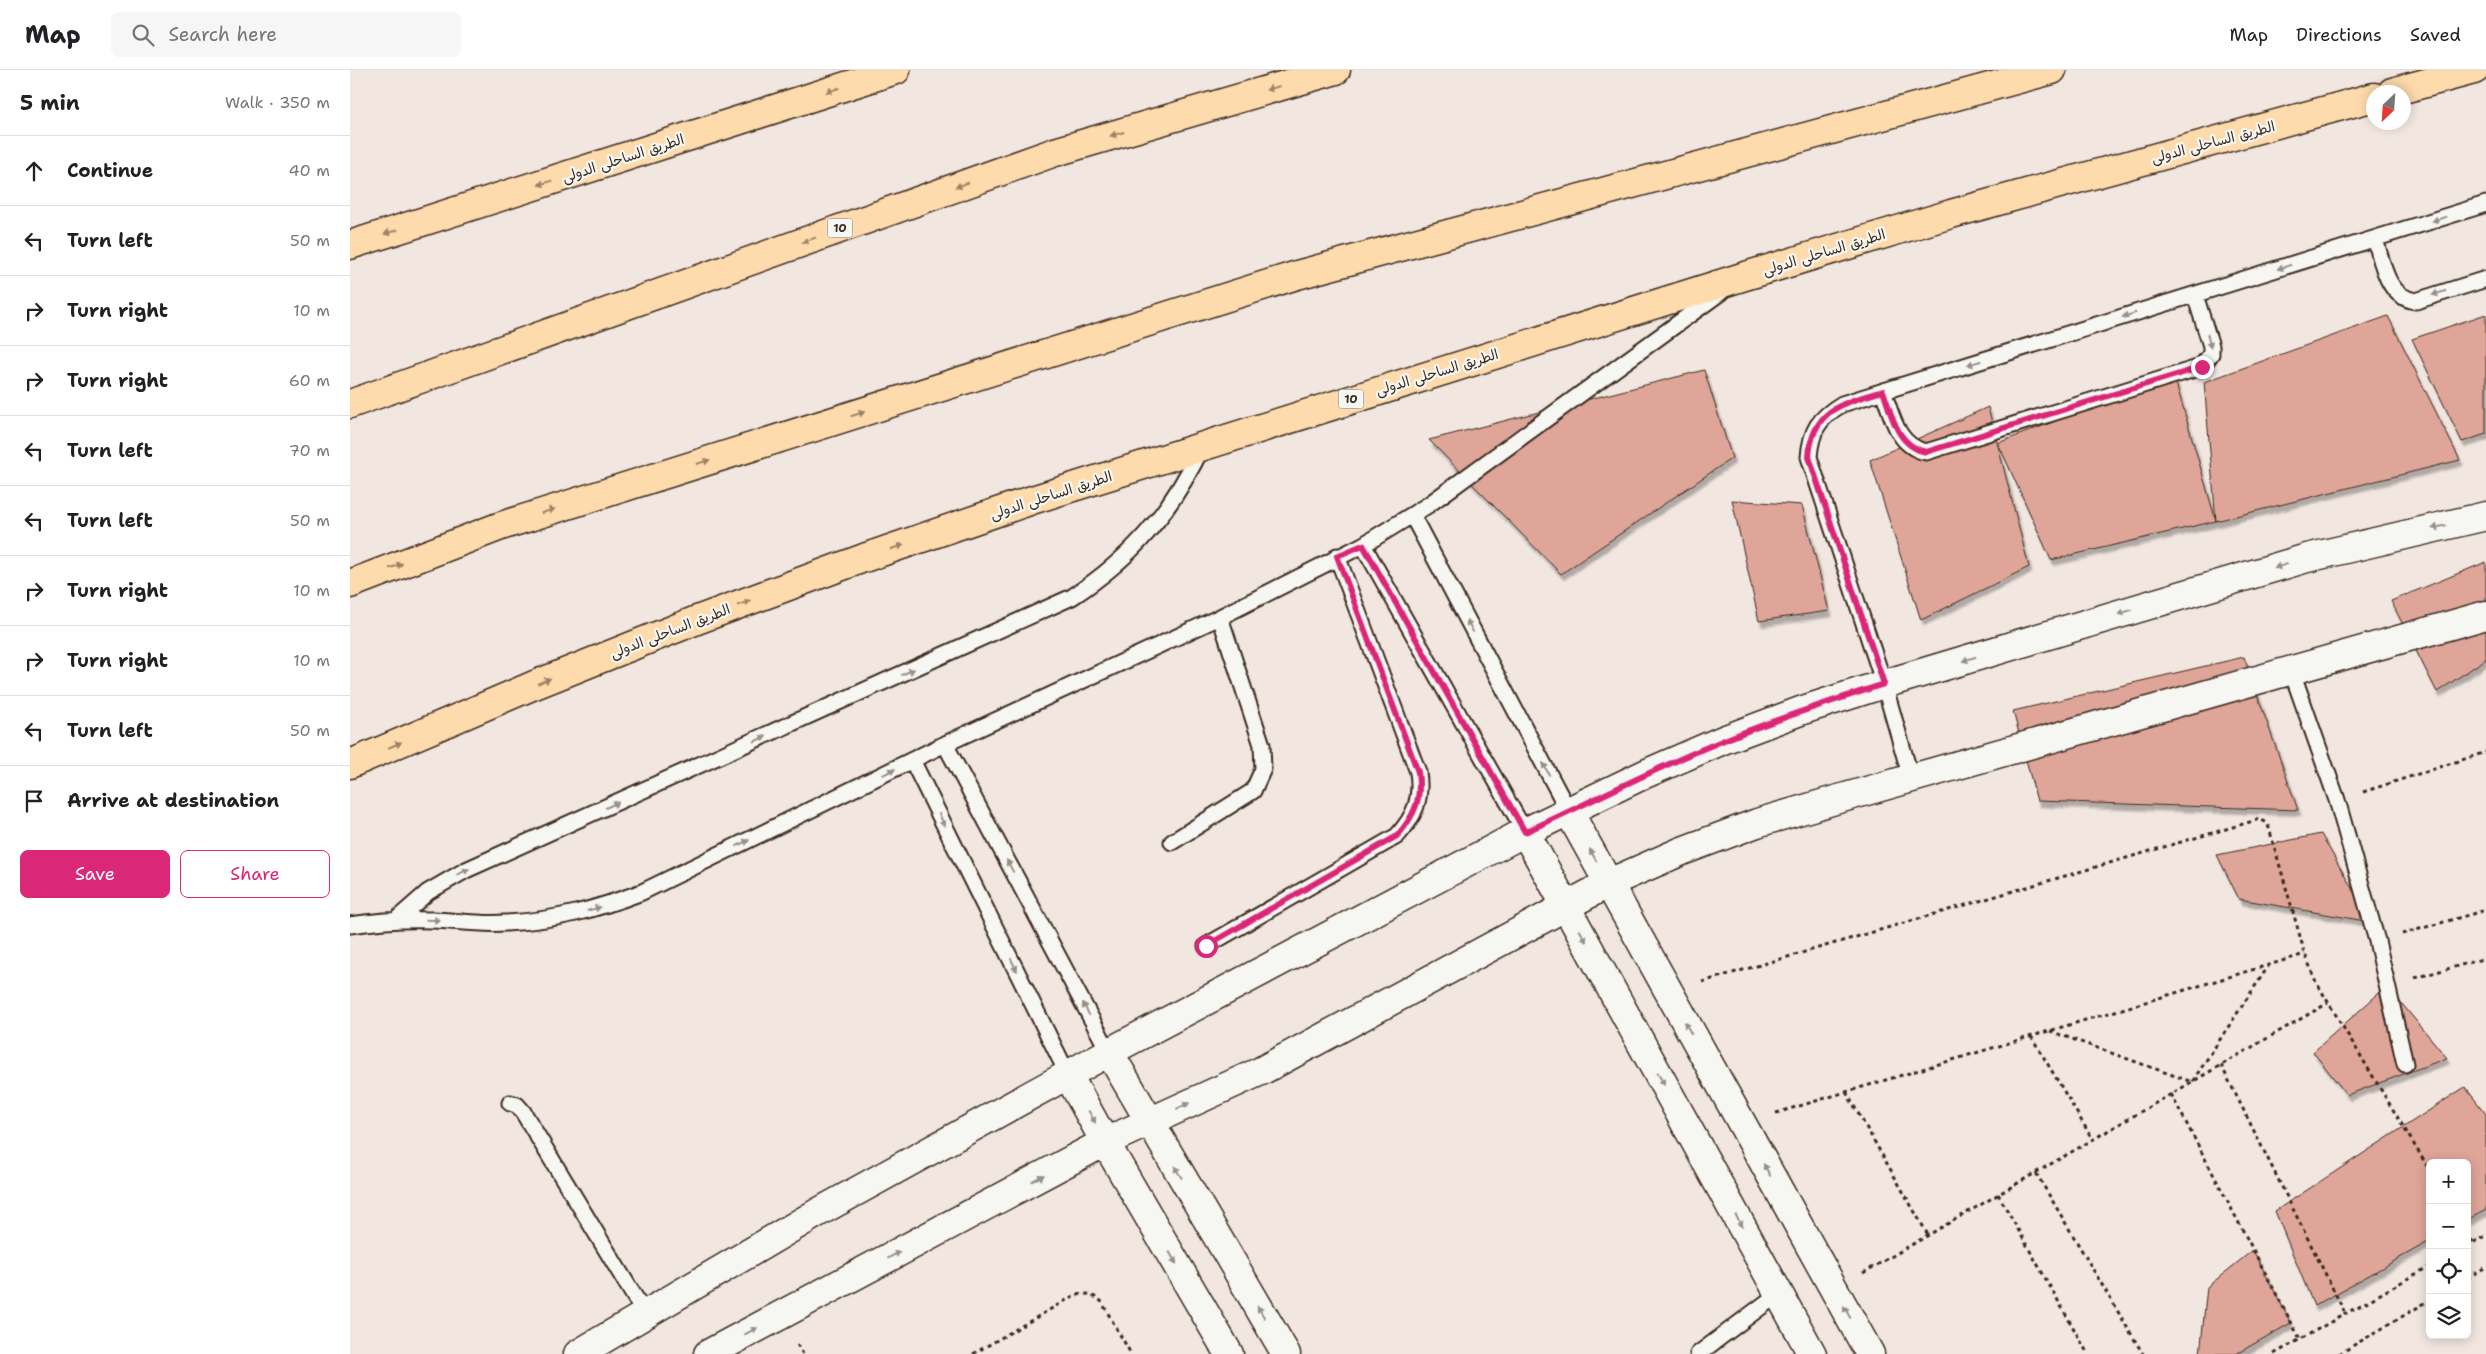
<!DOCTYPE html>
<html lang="en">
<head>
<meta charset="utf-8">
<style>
  :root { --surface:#fff; --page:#f6f6f6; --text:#202124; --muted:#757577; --line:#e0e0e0; --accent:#db2777 }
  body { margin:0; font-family:"Shantell Sans","Playpen Sans Arabic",sans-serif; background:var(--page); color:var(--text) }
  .controls { position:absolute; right:15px; bottom:15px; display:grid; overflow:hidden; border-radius:8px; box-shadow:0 2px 12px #0003 }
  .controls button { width:45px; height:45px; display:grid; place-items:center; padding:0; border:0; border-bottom:1px solid var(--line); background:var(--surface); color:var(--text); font:25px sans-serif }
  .compass { position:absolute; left:2016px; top:15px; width:45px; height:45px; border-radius:50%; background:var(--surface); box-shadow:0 2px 12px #0003; rotate:205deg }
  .stop { position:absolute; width:15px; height:15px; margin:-11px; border:4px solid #db2777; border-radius:50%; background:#fff }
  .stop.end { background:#db2777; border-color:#fff; box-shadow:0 1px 5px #0008 }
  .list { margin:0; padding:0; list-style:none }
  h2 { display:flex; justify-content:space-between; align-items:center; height:65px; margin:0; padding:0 20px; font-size:21px }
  h2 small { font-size:16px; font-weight:400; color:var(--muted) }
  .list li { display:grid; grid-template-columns:32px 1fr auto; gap:15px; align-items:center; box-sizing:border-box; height:70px; padding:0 20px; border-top:1px solid var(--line) }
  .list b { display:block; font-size:19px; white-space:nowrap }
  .list em { font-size:16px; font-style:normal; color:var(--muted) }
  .actions { display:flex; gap:10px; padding:15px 20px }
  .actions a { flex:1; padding:11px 0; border:1px solid var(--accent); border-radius:8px; text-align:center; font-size:18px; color:var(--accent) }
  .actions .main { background:var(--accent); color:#fff }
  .icon { flex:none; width:28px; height:28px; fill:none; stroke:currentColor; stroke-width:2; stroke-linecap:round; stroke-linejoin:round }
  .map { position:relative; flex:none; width:2136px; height:1284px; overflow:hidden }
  header { display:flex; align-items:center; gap:30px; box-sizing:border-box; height:70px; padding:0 25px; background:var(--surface); border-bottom:1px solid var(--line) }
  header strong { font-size:24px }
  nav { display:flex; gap:28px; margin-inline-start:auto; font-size:18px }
  .search { width:350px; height:45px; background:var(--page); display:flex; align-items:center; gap:12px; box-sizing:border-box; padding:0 18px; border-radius:8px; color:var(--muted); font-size:19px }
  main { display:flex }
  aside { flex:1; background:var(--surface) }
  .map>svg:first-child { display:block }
</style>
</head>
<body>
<header>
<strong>Map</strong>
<div class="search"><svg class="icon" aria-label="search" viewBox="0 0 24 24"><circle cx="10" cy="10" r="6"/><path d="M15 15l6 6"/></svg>Search here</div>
<nav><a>Map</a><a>Directions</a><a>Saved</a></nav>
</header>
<main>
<aside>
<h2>5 min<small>Walk · 350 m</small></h2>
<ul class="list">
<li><svg class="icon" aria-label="ahead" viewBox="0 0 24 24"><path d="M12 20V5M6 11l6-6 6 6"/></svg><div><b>Continue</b></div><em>40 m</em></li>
<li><svg class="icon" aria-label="left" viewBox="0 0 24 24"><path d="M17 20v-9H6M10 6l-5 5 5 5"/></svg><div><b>Turn left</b></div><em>50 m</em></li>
<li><svg class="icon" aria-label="right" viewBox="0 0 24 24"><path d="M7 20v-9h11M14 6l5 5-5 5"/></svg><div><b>Turn right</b></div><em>10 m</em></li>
<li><svg class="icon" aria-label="right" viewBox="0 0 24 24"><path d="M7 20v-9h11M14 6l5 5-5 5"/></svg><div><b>Turn right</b></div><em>60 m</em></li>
<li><svg class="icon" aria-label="left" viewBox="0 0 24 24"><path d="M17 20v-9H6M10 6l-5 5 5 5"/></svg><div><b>Turn left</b></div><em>70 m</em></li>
<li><svg class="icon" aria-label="left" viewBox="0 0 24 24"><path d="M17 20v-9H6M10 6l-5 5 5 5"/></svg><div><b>Turn left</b></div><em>50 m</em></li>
<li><svg class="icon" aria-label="right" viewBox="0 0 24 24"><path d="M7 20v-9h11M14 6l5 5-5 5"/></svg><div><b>Turn right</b></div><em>10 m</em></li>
<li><svg class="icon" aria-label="right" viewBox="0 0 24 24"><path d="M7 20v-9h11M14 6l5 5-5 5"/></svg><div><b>Turn right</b></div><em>10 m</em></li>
<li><svg class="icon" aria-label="left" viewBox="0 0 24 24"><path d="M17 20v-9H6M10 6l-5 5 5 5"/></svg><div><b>Turn left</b></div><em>50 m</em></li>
<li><svg class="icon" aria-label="arrive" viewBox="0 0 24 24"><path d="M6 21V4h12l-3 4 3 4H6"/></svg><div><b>Arrive at destination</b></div></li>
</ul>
<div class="actions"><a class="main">Save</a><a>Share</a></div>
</aside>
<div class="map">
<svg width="2136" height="1284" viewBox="0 0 2136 1284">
  <defs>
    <filter id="shadow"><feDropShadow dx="3" dy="5.5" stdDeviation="1" flood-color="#0004"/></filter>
  </defs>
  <rect width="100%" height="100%" fill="#f1e6e0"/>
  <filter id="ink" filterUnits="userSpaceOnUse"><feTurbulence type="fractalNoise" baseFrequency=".02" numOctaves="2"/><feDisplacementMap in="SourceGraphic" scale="10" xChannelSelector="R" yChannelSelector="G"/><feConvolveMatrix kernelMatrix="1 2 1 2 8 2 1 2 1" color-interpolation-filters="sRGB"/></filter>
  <g filter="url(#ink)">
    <path fill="#dea598" stroke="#3b2a1e" filter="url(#shadow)" d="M2136 244V364L2112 372 2062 269Z
      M2038 246 2110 390 1866 451 1854 312Z
      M1354 300 1382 388 1211 504 1079 370Z
      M1824 306 1866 451 1701 490 1648 373Z
      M1638 337 1679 497 1571 550 1520 390Z
      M1382 430 1452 435 1479 541 1409 551Z
      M2136 492V589L2087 622 2041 531Z
      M1894 587 1948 740 1687 731 1663 641Z
      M1971 764 2021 852 1889 829 1867 785Z
      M2037 916 2097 988 1997 1025 1963 982Z
      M2115 1017 2136 1044V1140L2117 1150V1093H2080V1171L1964 1236 1925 1141Z
      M1903 1180 1941 1253 1886 1284H1850L1857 1217Z"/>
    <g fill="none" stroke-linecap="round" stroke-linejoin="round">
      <g stroke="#3b2a1e" stroke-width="19">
        <path id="lane" d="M2025 169C2033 193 2036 227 2066 231L2136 209
          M1533 321C1542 346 1547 376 1576 382L1851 297 1861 284V276L1845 225
          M1062 445 1219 742
          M1013 475 1175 762
          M1941 599 1987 730 2027 871 2055 994
          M595 674 759 982
          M562 690 718 1005
          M1561 708 1534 614 1459 387C1461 360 1469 348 1492 334L2136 134
          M822 772 903 721 913 699 912 675 870 547
          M46 850 78 822 116 800 722 527C783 487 820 443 852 377
          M0 855C27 851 56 849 83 850 107 851 132 855 156 853 204 851 247 839 292 822L595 674 870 547 1013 475 1078 435 1371 222
          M856 876 1047 766C1065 746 1072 729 1068 702L987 486
          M160 1033 167 1035 173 1042 295 1244
          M1348 1284 1428 1224"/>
      </g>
      <g stroke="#3b2a1e" stroke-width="31">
        <path id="street" d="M1219 742 1520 1284
          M1175 762 1462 1284
          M759 982 936 1284
          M718 1005 755 1072 879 1284
          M228 1284 467 1143 759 982 1175 762 1295 704 1373 670 1453 640 1534 614 1957 488 2136 446
          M358 1284 755 1072 911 1001 1259 813 1332 781 1407 753 1485 730 2136 545"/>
      </g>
      <g stroke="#3b2a1e" stroke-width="31">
        <path id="highway" d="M2042 22 2124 0
          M0 175 546 0
          M0 334 705 82 986 0
          M0 514 151 456 947 205 1702 0
          M0 694 182 616 347 550 514 488 682 430 1392 207 1601 144 2024 27"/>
      </g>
      <path stroke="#3b2a1e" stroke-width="3" stroke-dasharray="4 4" stroke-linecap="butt" d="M2013 722 2136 682
        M2052 864 2136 840
        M2065 908 2136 888
        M1352 912 1910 749 1917 753 1919 758 1955 884 1966 912 2080 1101
        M1700 961 1842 1012 1919 895
        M1681 966 1743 1070
        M1871 995 1995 1243
        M1496 1022 1578 1165
        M1821 1024 1950 1269
        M1426 1043 1955 884
        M1686 1103 1793 1284
        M1648 1124 1738 1284
        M2117 1163 2123 1172
        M2117 1176 2136 1166
        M1513 1203 1978 933
        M2117 1208 2136 1197
        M447 1274 453 1284
        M623 1284 725 1225 740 1224 751 1231 781 1284
        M1924 1284 2080 1196
        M1989 1284 2080 1230"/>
      <use href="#lane" stroke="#f6f6f2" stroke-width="15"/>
      <use href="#street" stroke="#f6f6f2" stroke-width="28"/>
      <use href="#highway" stroke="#fedbac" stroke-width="28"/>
    </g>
    <defs><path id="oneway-solid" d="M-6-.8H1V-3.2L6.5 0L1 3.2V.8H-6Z" transform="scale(1.25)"/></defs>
    <g fill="#9c8265">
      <use href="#oneway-solid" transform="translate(923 18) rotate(164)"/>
      <use href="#oneway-solid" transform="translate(483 20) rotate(162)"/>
      <use href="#oneway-solid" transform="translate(767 64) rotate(164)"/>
      <use href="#oneway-solid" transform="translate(195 113) rotate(162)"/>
      <use href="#oneway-solid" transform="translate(612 115) rotate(160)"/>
      <use href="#oneway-solid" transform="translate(41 162) rotate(162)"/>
      <use href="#oneway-solid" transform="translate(459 170) rotate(160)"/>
      <use href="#oneway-solid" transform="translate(508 344) rotate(-18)"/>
      <use href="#oneway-solid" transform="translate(353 392) rotate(-18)"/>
      <use href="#oneway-solid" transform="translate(198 441) rotate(-18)"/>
      <use href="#oneway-solid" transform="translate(547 477) rotate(-19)"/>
      <use href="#oneway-solid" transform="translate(46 496) rotate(-21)"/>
      <use href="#oneway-solid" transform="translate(394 533) rotate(-20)"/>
      <use href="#oneway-solid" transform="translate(194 611) rotate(-22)"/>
      <use href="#oneway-solid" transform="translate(45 675) rotate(-23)"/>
    </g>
    <g fill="#989088">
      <use href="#oneway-solid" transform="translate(2089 149) rotate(163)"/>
      <use href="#oneway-solid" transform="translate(1934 197) rotate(163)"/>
      <use href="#oneway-solid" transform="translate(2089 223) rotate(163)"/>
      <use href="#oneway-solid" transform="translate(1779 245) rotate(163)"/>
      <use href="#oneway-solid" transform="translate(1859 271) rotate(76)"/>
      <use href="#oneway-solid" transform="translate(1624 293) rotate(163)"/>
      <use href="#oneway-solid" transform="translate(2089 457) rotate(167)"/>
      <use href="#oneway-solid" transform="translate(1931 496) rotate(163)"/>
      <use href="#oneway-solid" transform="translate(1775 542) rotate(163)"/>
      <use href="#oneway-solid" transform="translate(1120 556) rotate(-118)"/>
      <use href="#oneway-solid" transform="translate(1619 589) rotate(163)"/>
      <use href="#oneway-solid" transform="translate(558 602) rotate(-24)"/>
      <use href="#oneway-solid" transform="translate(410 669) rotate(-24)"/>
      <use href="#oneway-solid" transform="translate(1196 699) rotate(-118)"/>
      <use href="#oneway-solid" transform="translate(539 702) rotate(-26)"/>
      <use href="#oneway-solid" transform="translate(262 735) rotate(-24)"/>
      <use href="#oneway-solid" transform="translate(592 750) rotate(64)"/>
      <use href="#oneway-solid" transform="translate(393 773) rotate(-26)"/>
      <use href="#oneway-solid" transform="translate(1243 785) rotate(-119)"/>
      <use href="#oneway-solid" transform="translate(660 796) rotate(-118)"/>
      <use href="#oneway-solid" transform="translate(113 802) rotate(-26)"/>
      <use href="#oneway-solid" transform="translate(244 839) rotate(-16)"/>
      <use href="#oneway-solid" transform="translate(83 850) rotate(1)"/>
      <use href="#oneway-solid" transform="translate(1233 866) rotate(61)"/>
      <use href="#oneway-solid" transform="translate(664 895) rotate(64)"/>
      <use href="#oneway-solid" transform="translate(736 939) rotate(-118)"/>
      <use href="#oneway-solid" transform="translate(1338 958) rotate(-119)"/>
      <use href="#oneway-solid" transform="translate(1311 1009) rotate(61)"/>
      <use href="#oneway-solid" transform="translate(833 1036) rotate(-25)"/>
      <use href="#oneway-solid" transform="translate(742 1047) rotate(61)"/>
      <use href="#oneway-solid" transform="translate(1417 1100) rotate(-119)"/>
      <use href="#oneway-solid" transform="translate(828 1102) rotate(-121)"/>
      <use href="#oneway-solid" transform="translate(688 1108) rotate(-28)"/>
      <use href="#oneway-solid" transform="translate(1389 1151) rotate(61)"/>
      <use href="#oneway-solid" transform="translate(544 1185) rotate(-28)"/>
      <use href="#oneway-solid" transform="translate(823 1188) rotate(60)"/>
      <use href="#oneway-solid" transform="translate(911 1242) rotate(-121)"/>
      <use href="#oneway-solid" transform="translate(1497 1242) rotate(-119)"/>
      <use href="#oneway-solid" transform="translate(401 1261) rotate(-28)"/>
    </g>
  </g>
  <g fill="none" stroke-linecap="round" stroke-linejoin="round" filter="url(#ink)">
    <path stroke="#db2777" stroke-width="6" d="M856 876 1047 766C1065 745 1072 729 1068 702L987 486 1013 475 1175 762C1241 732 1305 698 1372 671 1425 649 1479 632 1534 614L1459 387C1462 339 1493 333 1533 321 1542 346 1547 376 1576 382L1852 297"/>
  </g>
  <g text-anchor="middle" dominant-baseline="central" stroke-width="4.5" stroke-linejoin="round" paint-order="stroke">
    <g fill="#f6f6f2" stroke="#73675e" stroke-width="1">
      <rect x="477.5" y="148.5" width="25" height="19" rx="4"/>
      <rect x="988.5" y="319.5" width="25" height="19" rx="4"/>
    </g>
    <g font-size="12" font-weight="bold" fill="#3b2a1e">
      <text x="490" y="158">10</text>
      <text x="1001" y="329">10</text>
    </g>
    <g font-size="14" fill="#3b2a1e" stroke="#f6f6f2">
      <text transform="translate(1863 72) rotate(-15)">الطريق الساحلى الدولى</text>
      <text transform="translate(273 88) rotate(-18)">الطريق الساحلى الدولى</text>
      <text transform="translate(1474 182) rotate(-17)">الطريق الساحلى الدولى</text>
      <text transform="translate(1087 302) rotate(-17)">الطريق الساحلى الدولى</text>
      <text transform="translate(701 425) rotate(-18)">الطريق الساحلى الدولى</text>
      <text transform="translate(320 561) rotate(-21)">الطريق الساحلى الدولى</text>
    </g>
  </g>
</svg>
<div class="controls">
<button>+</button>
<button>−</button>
<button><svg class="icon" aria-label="locate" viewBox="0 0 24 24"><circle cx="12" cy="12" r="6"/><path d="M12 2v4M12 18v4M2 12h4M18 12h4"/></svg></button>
<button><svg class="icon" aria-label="layers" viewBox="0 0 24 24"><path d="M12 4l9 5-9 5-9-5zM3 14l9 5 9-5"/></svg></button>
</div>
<svg class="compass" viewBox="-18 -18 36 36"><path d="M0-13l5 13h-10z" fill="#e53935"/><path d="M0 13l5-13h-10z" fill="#757577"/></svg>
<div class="stop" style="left:856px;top:876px"></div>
<div class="stop end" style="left:1852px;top:297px"></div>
</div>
</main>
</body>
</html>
